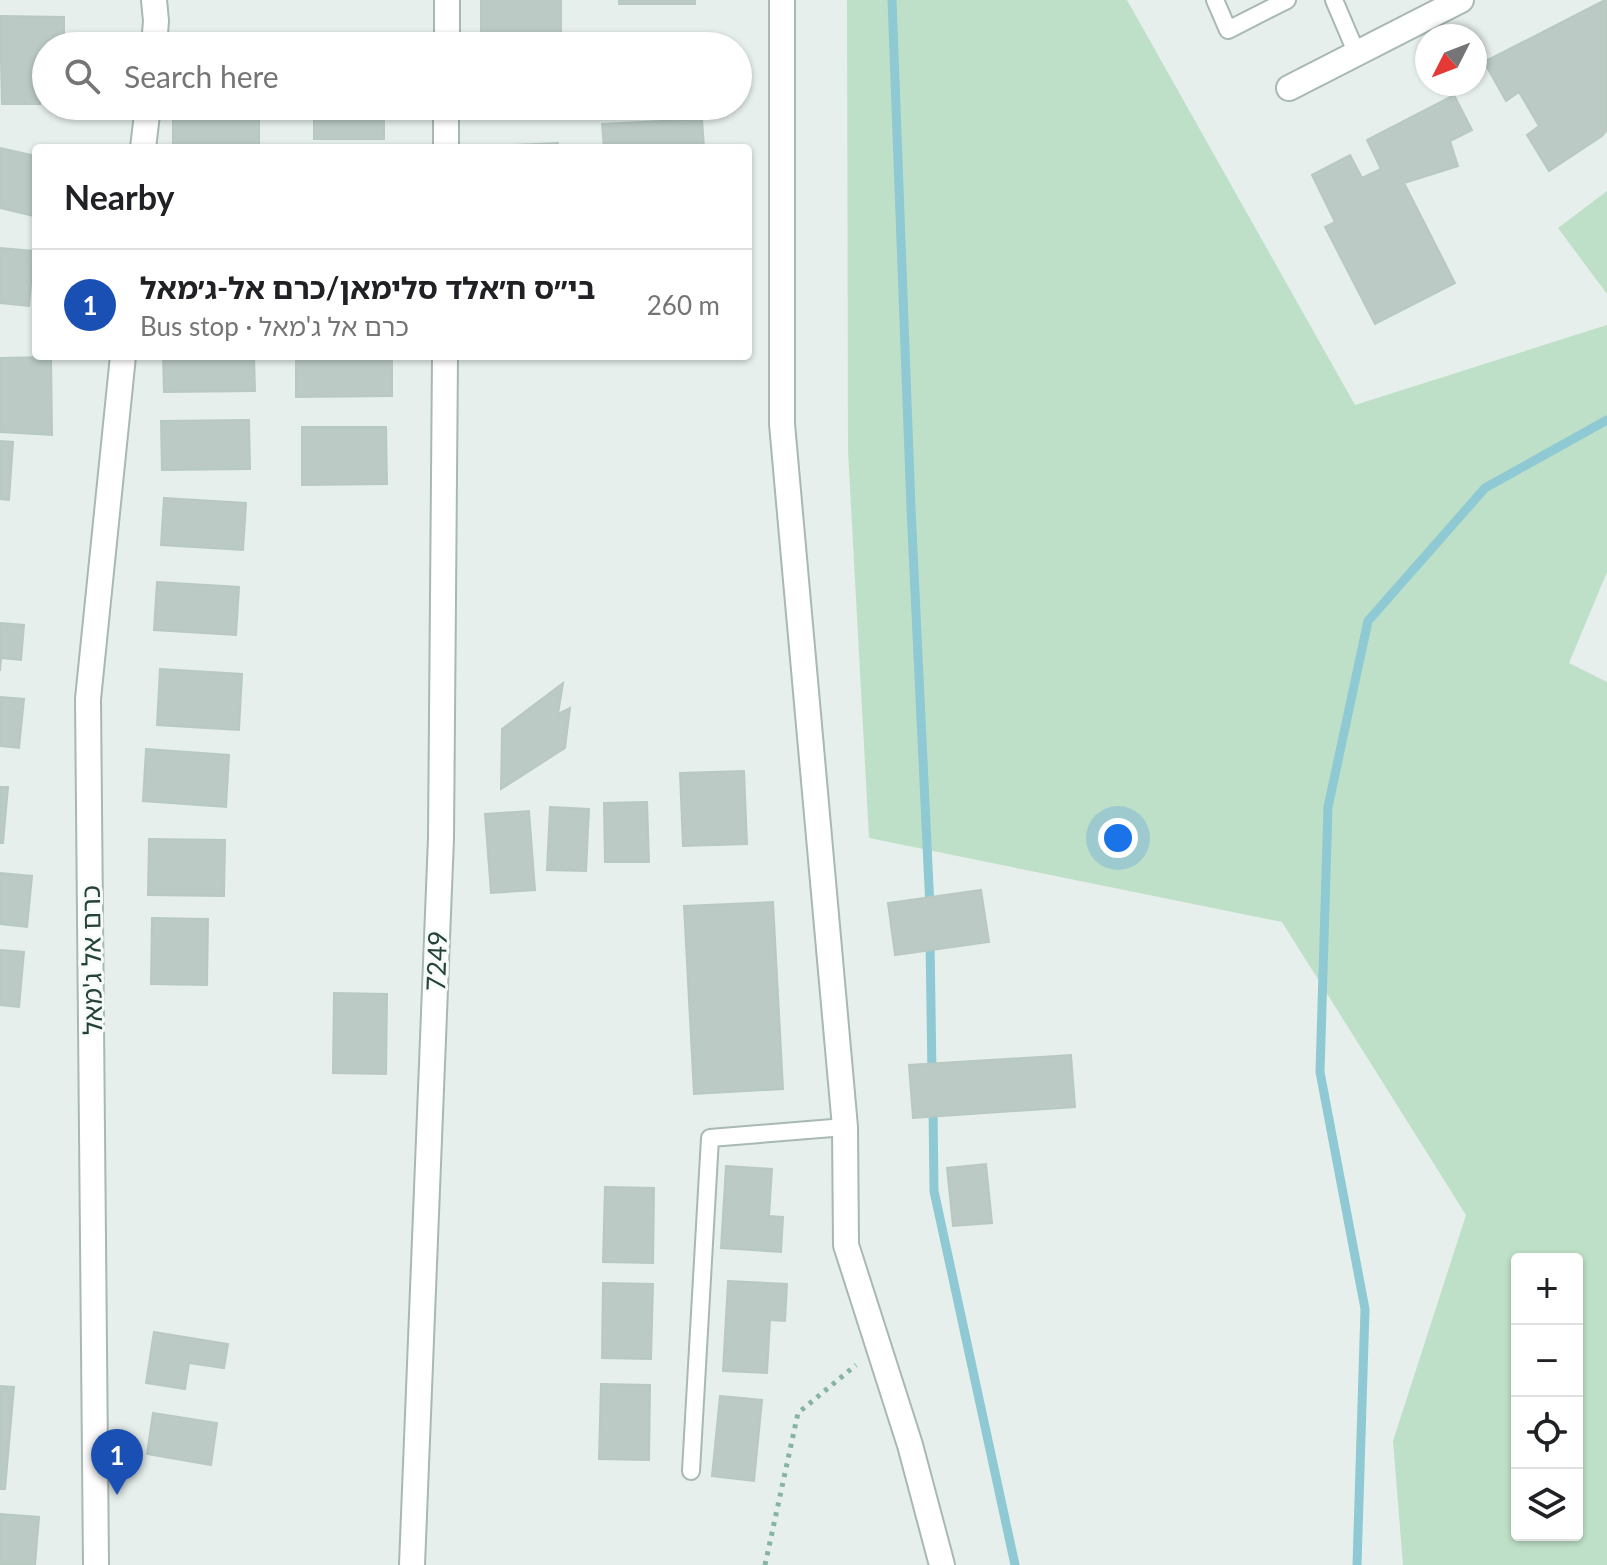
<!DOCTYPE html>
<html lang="en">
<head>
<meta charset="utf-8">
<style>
  :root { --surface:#fff; --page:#f6f6f6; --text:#202124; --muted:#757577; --line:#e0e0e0; --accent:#ea580c }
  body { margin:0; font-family:Lato,"Noto Sans Hebrew",sans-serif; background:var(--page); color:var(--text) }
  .controls { position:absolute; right:24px; bottom:24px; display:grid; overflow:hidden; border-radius:8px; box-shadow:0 2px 6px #0004 }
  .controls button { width:72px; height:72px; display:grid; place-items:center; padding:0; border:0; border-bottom:2px solid var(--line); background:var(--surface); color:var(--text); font:40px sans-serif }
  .compass { position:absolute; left:1415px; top:24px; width:72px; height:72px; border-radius:50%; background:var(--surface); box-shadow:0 2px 6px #0004; rotate:228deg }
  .you { position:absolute; left:1118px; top:838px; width:28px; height:28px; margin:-20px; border:6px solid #fff; border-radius:50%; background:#1a73e8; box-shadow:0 0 0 12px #1a73e833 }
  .badge { display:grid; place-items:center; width:52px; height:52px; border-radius:50%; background:var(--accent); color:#fff; font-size:26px; font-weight:700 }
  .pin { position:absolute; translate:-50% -66px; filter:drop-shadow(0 2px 4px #0008) }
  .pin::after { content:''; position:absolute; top:42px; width:28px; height:24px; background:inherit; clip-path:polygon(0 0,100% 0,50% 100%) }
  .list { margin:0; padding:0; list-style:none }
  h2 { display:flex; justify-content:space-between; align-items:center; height:104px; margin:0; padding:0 32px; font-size:34px }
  h2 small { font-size:26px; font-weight:400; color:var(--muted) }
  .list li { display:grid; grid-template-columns:52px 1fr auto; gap:24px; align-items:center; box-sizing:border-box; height:112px; padding:0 32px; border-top:2px solid var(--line) }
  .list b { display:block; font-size:30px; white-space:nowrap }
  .list p { margin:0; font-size:26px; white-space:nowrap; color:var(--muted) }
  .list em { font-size:26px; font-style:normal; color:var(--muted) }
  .icon { flex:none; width:44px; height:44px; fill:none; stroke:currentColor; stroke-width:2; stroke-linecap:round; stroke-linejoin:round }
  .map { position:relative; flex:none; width:1607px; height:1565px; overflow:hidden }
  .search { position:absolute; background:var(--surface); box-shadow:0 2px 6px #0004; left:32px; top:32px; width:720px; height:88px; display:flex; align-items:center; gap:20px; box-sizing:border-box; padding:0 28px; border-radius:44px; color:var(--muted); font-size:30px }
  .panel { position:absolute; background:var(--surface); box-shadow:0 2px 6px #0004; left:32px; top:144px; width:720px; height:216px; border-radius:8px }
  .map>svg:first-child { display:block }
</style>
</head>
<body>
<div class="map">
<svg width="1607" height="1565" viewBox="0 0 1607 1565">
  <rect width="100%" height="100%" fill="#e6efeb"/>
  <path fill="#bfe0c8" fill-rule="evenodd" d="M847 0H1127L1355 405 1607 325V572L1569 663 1607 682V1565H1403L1393 1441 1466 1215 1282 922 869 838 848 451ZM1517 1259H1577V1535H1517Z
    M1607 191V294L1558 228Z"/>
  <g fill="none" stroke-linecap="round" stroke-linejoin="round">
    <path stroke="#8ec9d4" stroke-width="9" d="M892 0 911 508 930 908
      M930 939 932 1076
      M933 1107 934 1191 1015 1565
      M1357 1565 1365 1309 1320 1072 1328 807 1368 621 1485 488 1607 420"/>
  </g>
  <path fill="#bbcac4" stroke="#b8c9c2" stroke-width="2" d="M481 0H561V37L481 38Z
    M619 0H695V4H619Z
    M1605 0H1607V130L1602 136 1549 171 1527 135 1539 126 1519 92 1506 101 1484 62Z
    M0 16 64 17V46H46V58H40V104H2Z
    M1454 95 1472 130 1450 141 1458 166 1404 183 1455 283 1375 324 1325 227 1335 222 1312 175 1350 155 1362 178 1381 169 1367 140Z
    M173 106H259V145H210V148H173Z
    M314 106H384V139H314Z
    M702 119 704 148H604L602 124Z
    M558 143V148L473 147Z
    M0 148 36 156V204L34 216 0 208Z
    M0 248 34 251 29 306 0 303Z
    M163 356H254L255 391 164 392Z
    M296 356H392V396L296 397Z
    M51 357 52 435 0 432V358Z
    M249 420 250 469 162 470 161 421Z
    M302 427H386L387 484 302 485Z
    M0 441 13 442 9 500 0 499Z
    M164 498 246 503 243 550 161 545Z
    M157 582 239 587 236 635 154 630Z
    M0 623 24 625 21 660 1 658 0 671Z
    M160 669 242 674 239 730 157 725Z
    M563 683 558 714 570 708 565 748 501 789 502 729Z
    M0 697 24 699 19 748 0 746Z
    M146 749 229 755 226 807 143 801Z
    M744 771 747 844 683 846 680 773Z
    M0 787H8L3 843H0Z
    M647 802 649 862H605L604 803Z
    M550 807 589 809 586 871 547 870Z
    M529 811 535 890 491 893 485 814Z
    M149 839 225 840 224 896 148 895Z
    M0 873 32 876 27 927 0 924Z
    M981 890 989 942 895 955 888 903Z
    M773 902 783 1089 694 1094 684 906Z
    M152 918 208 919 207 985 151 984Z
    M0 950 24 952 19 1007 0 1005Z
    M334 993 387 994 386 1074 333 1073Z
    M1071 1055 1075 1107 913 1118 909 1065Z
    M986 1164 992 1223 953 1226 947 1168Z
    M726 1166 772 1169 769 1216 783 1217 781 1252 721 1248Z
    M605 1187 654 1188 653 1263 603 1262Z
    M728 1281 787 1284 785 1321 770 1320 767 1373 723 1371Z
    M603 1283 653 1284 651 1359 602 1358Z
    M154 1332 228 1344 224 1368 189 1363 185 1389 146 1383Z
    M601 1384 650 1385 649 1460 599 1459Z
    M0 1386 14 1387 5 1489H0Z
    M720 1396 762 1400 754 1481 712 1476Z
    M153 1413 217 1423 211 1465 147 1454Z
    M0 1514 39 1517 35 1565H0Z"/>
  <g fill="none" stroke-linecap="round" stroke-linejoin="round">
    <g stroke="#a8b8b2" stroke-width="20">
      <path id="lane" d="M1215 0 1228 30 1287 0
        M1334 0 1357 54
        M691 1471 710 1138 845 1127"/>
    </g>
    <g stroke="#a8b8b2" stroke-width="28">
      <path id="street" d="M782 0V424L845 1127 846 1245 910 1445 942 1565
        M154 46 156 21 154 0
        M447 46V0
        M1289 88 1461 0
        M143 148 148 106
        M446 148V106
        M96 1565 88 699 123 356
        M412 1565 441 838 445 356"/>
    </g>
    <path stroke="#86b3a5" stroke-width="5" stroke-dasharray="4 6" stroke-linecap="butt" d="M765 1565 798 1413 856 1365"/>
    <use href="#lane" stroke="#fff" stroke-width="16"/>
    <use href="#street" stroke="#fff" stroke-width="24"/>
  </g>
  <g text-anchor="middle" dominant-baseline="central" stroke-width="6" stroke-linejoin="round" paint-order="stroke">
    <g font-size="26" fill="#24423a" stroke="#f7fbf9">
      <text transform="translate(91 960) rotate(-91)">כרם אל ג'מאל</text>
      <text transform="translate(436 961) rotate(-88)">7249</text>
    </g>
  </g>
</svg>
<div class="controls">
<button>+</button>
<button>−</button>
<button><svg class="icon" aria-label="locate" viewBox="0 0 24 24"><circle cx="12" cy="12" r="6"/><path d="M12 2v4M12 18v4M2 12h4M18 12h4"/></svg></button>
<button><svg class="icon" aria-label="layers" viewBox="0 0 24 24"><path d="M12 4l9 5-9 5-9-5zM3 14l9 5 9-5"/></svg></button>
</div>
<svg class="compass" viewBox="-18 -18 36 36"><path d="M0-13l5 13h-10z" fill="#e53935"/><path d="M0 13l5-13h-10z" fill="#757577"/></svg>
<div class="you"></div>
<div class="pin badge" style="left:117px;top:1495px;background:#1a4fb4">1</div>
<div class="search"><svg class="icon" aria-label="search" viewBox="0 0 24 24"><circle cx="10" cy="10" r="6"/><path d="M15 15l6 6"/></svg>Search here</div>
<section class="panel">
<h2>Nearby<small></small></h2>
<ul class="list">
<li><span class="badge" style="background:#1a4fb4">1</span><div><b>בי״ס ח׳אלד סלימאן/כרם אל-ג׳מאל</b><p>Bus stop · כרם אל ג'מאל</p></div><em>260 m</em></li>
</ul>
</section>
</div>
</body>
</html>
